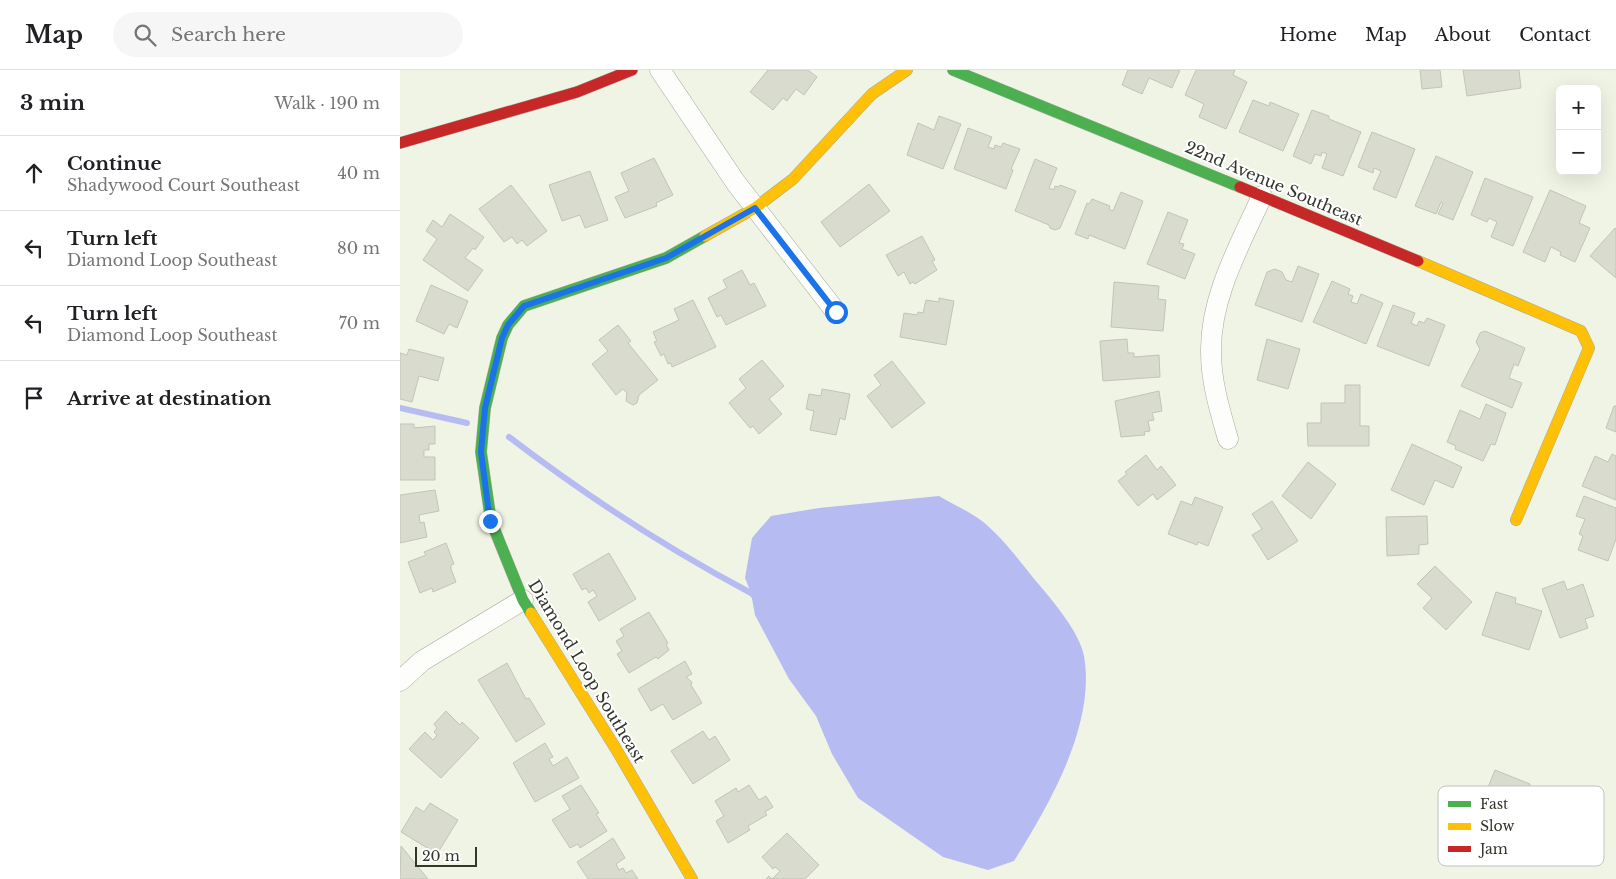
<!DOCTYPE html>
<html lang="en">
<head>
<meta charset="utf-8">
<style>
  :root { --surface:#fff; --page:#f6f6f6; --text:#202124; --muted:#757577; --line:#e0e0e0 }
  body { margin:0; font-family:"Libre Baskerville",serif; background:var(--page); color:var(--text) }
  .controls { position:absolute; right:15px; top:15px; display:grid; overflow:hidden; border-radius:8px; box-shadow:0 5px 20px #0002 }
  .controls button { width:45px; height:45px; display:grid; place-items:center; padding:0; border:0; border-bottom:1px solid var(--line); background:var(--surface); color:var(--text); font:25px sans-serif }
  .scale { position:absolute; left:15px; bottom:12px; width:62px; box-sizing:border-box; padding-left:5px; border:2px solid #33362b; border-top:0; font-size:14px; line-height:18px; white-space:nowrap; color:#33362b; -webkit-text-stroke:4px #fff; paint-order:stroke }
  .stop { position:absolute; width:15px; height:15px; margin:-11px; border:4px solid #1a73e8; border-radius:50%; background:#fff }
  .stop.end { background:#1a73e8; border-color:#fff; box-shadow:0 1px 5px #0008 }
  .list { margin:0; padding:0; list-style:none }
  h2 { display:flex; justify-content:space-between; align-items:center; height:65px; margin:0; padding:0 20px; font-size:21px }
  h2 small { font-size:16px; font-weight:400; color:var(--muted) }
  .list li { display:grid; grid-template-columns:32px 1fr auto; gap:15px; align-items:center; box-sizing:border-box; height:75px; padding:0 20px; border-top:1px solid var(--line) }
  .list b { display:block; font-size:19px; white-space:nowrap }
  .list p { margin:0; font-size:16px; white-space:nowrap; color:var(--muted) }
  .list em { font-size:16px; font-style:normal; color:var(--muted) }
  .icon { flex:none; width:28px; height:28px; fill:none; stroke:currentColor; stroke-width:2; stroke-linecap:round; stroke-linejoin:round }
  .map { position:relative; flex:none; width:1216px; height:809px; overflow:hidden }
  header { display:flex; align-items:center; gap:30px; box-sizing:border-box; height:70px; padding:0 25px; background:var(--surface); border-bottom:1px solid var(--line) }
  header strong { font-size:24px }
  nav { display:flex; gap:28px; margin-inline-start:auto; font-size:18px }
  .search { width:350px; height:45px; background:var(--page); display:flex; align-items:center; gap:12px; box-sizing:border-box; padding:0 18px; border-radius:28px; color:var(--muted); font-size:19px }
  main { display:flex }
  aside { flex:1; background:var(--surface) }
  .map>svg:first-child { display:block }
</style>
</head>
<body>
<header>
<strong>Map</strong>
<div class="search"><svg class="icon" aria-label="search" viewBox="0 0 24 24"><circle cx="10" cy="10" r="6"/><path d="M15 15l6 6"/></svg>Search here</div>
<nav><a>Home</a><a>Map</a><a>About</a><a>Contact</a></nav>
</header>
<main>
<aside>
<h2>3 min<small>Walk · 190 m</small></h2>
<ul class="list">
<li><svg class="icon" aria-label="ahead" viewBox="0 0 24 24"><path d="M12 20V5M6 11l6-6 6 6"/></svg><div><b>Continue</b><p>Shadywood Court Southeast</p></div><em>40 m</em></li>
<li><svg class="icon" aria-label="left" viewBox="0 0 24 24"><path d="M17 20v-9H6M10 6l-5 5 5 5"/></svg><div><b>Turn left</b><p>Diamond Loop Southeast</p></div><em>80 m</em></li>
<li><svg class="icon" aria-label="left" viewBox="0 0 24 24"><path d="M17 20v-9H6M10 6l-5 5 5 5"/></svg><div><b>Turn left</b><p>Diamond Loop Southeast</p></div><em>70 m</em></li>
<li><svg class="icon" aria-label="arrive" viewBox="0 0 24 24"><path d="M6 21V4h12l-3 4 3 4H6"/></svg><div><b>Arrive at destination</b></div></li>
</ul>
</aside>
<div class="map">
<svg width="1216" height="809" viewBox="0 0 1216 809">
  <rect width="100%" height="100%" fill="#f0f4e4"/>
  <path fill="#e5eaf2" d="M1130 714 1173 731 1151 783 1109 766Z"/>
  <path fill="#b6bcf2" d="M539 426C552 434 569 441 582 451 602 467 619 490 635 510 652 530 679 561 684 586 696 655 649 735 614 791L588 800 543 787 458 728 432 684 416 646 389 609 355 545 351 523 345 508 352 468 371 446 419 438Z"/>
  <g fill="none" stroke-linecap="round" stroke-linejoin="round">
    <path stroke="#b6bcf2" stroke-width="6" d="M0 338 67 353
      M109 367C185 425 266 478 351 523L356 528"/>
  </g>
  <path fill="#d8dbce" stroke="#c1c5b8" d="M368 0H408L417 7 404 25 396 19 387 31 383 28 373 40 350 22Z
    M728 0H780L772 18 749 8 742 24 722 15Z
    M796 0H835L833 5 847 12 826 59 799 47 804 34 785 25Z
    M1020 0H1040L1042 17 1022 19Z
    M1063 0H1119L1121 18 1067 26Z
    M853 30 869 36 870 32 899 44 883 81 839 62Z
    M912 40 929 46V49L961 62 943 106 922 98 927 84 922 82 921 86 915 84 911 94 893 86Z
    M539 46 561 54 543 99 507 85 518 53 534 60Z
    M568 58 592 67 588 77 594 79 595 75 601 77 603 73 620 79 611 99 613 100 606 119 554 99Z
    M972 62 1015 79 996 128 973 119 981 101 974 98 973 103 958 97Z
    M1036 86 1073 102 1053 150 1038 144 1043 133 1041 132 1036 144 1015 136Z
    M254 88 273 125 256 133 257 136 225 148 215 127 229 121 221 103Z
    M635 89 657 98 649 118 654 120 655 116 659 117 660 115 676 121 660 158 655 160 650 158 649 155 615 141Z
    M190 101 208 150 185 158 180 145 162 151 149 115Z
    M1085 108 1133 127 1113 176 1091 167 1097 152 1089 148 1087 152 1071 145Z
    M469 114 490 141 440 177 421 152Z
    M111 115 147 161 127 176 122 170 117 174 112 167 104 172 79 139Z
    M1150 120 1186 136 1179 153 1190 158 1175 192 1160 185 1161 182 1151 177 1145 192 1123 182Z
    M721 122 743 131 725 179 689 165 688 169 675 164 687 133 689 134 692 129 710 136 709 139 713 141Z
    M768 142 788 150 779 173 784 174 782 179 795 184 785 209 747 194Z
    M50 144 84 167 75 180 73 178 65 188 83 200 68 221 23 190 37 169 26 161 33 150 42 157Z
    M1215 158 1216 159V208L1190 186Z
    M522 166 535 190 532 191 537 200 515 214 513 212 510 214 504 202 498 206 486 185Z
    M898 196 919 204 902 252 855 235 867 202 875 199 882 202 886 210 892 212Z
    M342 200 350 215 354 213 366 236 326 255 321 245 317 247 308 228 327 218 323 210Z
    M932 211 950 219 948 224 953 226 951 232 957 234 961 224 983 233 966 274 913 252Z
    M714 212 759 216 758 229 766 230 763 261 711 257Z
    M31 215 68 231 57 258 49 254 44 264 16 251Z
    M539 228 554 231 546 275 500 267 504 243 517 245 518 242 523 243 526 230 539 232Z
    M293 230 316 277 272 297 271 293 268 294 264 284 261 286 254 272 257 271 253 262 279 250 274 239Z
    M993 235 1015 243 1011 253 1017 256 1019 251 1024 253 1027 248 1045 255 1029 296 977 276Z
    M218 255 231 271 228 273 258 310 239 325 237 333 233 335 226 331 227 323 223 319 216 325 192 294 208 281 199 270Z
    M1085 261 1125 278 1118 296 1114 294 1109 308 1122 313 1112 338 1061 316 1080 279 1076 272 1080 263Z
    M727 269 728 283H734V287L759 285 760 307 703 311 700 271Z
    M867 269 900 279 888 319 857 310Z
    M9 279 44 288 38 311 19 306 12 332 0 329V283L7 285Z
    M362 290 384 316 369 329 382 344 359 364 353 356 350 358 329 333 346 318 339 309Z
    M492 291 525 333 492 358 467 326 481 315 474 305Z
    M945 315H960V356H969V376H908L907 353H921V333H945Z
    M422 319 450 324 445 350 440 348 436 365 410 360 414 341 406 339 409 324 421 326Z
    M759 321 762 341 752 343 754 350 748 351 750 361 744 362 745 365 721 367 715 331Z
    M1086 334 1106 343 1095 375 1091 374 1083 391 1055 379 1056 376 1047 372 1060 340 1080 349Z
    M1214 336H1216V362L1206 358Z
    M0 354H14V358L35 356V374H29V380H24V387H35V410H0Z
    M1012 374 1062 397 1053 418 1035 410 1024 435 991 420Z
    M1212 384 1216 386V430L1182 416 1195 386 1208 392Z
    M746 385 757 400 761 396 776 415 757 430 753 424 738 436 718 411 727 404 725 402Z
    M908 392 936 414 911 449 882 426Z
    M35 420 39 441 19 445 20 453 24 452 27 467 0 473V425Z
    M1184 426 1216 438V469L1208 491 1178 480 1183 466 1179 464 1185 449 1176 446Z
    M795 427 823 437 808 476 798 472 797 475 768 464 781 431 792 435Z
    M872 431 898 471 868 490 852 465 862 459 852 444Z
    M1027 446 1028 474 1019 475V484L987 486 986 447Z
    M46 473 54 494 51 495V499L56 512 33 522 32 518 20 523 8 492 26 485 24 482Z
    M209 483 236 529 199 551 188 532 197 526 193 520 189 523 186 518 182 520 173 504Z
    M1035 496 1072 532 1046 560 1023 538 1032 528 1017 514Z
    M1164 511 1167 520 1183 514 1194 546 1185 549 1188 558 1160 568 1142 519Z
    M1096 522 1116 528 1115 533 1142 541 1129 580 1082 565Z
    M249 542 268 573 266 574 269 580 258 589 256 587 229 603 217 584 222 581 216 571 224 566 220 559Z
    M285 591 292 604 286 607 292 612 291 615 302 633 273 650 263 634 251 641 238 619Z
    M107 593 126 629 129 628 145 654 116 672 78 610Z
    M46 641 60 655 62 652 79 668 41 708 9 679 25 662 33 670 37 665 34 662 37 658 34 654Z
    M303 661 309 670 315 666 330 690 293 714 271 681Z
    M145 673 153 687 149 689 153 696 167 687 179 708 135 732 113 693Z
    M1095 700 1130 714 1109 766 1074 752Z
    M181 715 199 743 196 744 207 761 180 778 178 774 170 778 152 750 170 739 162 726Z
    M349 715 359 730 366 726 373 737 365 742 367 745 348 756 350 760 328 773 316 751 324 746 315 731 336 718 338 722Z
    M30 733 58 750 37 784 1 762 16 737 24 742Z
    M387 763 419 795 405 809H366L369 806 372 809 380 801 375 797 373 799 362 787Z
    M213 768 225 788 216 794 219 800 223 798 226 803 232 800 238 809H188L177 792Z
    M1 776 28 809H0Z"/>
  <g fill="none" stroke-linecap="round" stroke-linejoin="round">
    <g stroke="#a6aa9d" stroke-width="21">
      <path id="street" d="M260 0 336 113 436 242
        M828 369C820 341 811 312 811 282 810 227 840 175 862 126
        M0 611 22 591 123 530"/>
    </g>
    <g stroke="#a6aa9d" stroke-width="12">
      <path id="fast" d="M553 0 840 117
        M131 543 123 530 91 451 81 382 85 338 102 268 108 255 124 236 266 188 305 166"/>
    </g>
    <g stroke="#a6aa9d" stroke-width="12">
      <path id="slow" d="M305 166 355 138 393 109 472 24 507 0
        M1018 191 1181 261 1189 278 1116 450
        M131 543 216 679 292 809"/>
    </g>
    <g stroke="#a6aa9d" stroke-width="12">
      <path id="jam" d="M0 73 177 22 232 0
        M840 117 1018 191"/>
    </g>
    <use href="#street" stroke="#fdfdfb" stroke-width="20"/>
    <use href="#fast" stroke="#4caf50" stroke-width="11"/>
    <use href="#slow" stroke="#ffc107" stroke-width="11"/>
    <use href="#jam" stroke="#c62828" stroke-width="11"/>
  </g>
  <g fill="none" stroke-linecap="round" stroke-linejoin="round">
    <path stroke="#1a73e8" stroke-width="6" d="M90 451 81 382 85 338 102 268 108 255 124 236 266 188 355 138 436 242"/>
  </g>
  <g text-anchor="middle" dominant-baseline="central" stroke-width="4" stroke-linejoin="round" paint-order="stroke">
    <g font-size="16" fill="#33362b" stroke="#fff">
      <text transform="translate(874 113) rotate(23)">22nd Avenue Southeast</text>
      <text transform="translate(187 601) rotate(59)">Diamond Loop Southeast</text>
    </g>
  </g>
  <rect x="1038" y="716" width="166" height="80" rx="8" fill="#fff" stroke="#c2c3bf" stroke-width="1"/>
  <rect x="1048" y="731" width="23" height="6" fill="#4caf50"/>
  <rect x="1048" y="753" width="23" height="7" fill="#ffc107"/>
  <rect x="1048" y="776" width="23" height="6" fill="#c62828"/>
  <g font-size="14" fill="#33362b">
    <text x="1080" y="739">Fast</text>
    <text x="1080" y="761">Slow</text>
    <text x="1080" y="784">Jam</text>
  </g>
</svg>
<div class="controls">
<button>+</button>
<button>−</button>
</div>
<div class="scale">20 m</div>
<div class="stop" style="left:436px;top:242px"></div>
<div class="stop end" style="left:90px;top:451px"></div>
</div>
</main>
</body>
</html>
